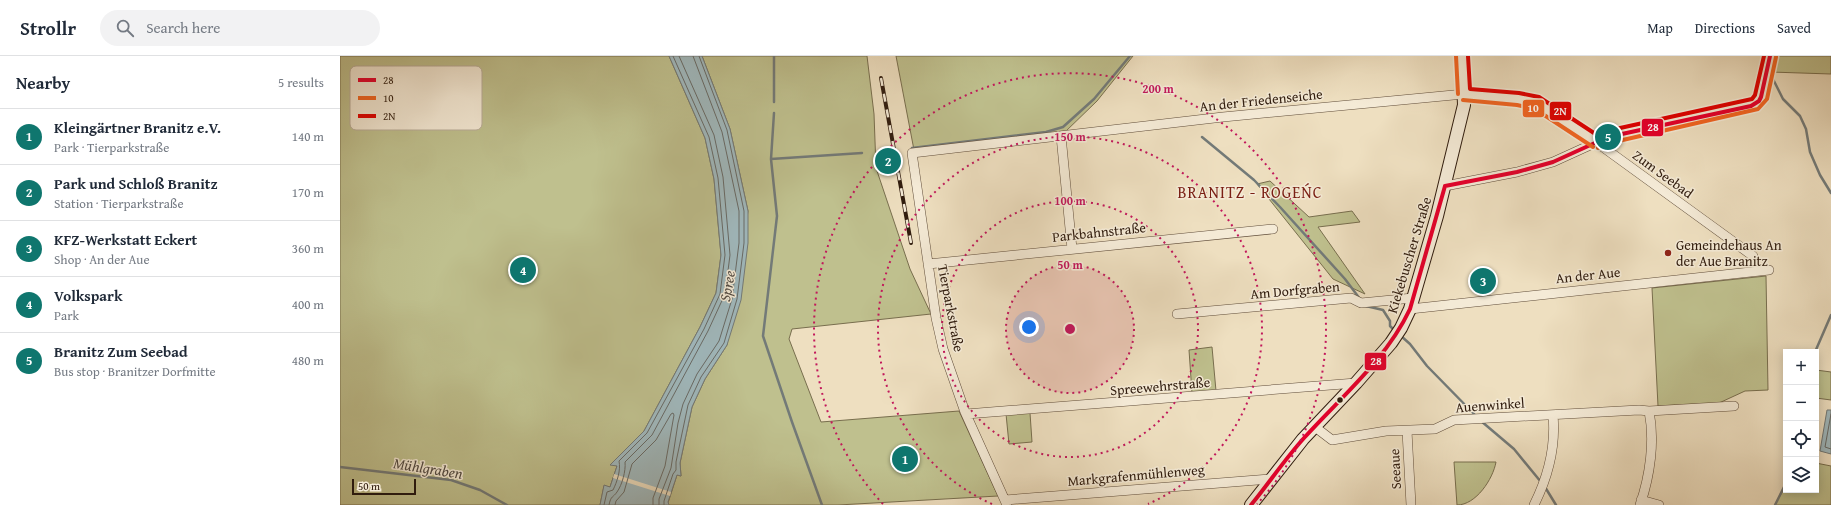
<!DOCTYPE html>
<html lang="en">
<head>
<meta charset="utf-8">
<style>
  :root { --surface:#fff; --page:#f2f2f3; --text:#1f2937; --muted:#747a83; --line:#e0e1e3; --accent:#0f766e }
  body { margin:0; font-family:"Gentium Book Plus",serif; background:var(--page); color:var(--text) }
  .controls { position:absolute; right:12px; bottom:12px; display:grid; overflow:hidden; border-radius:0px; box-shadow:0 2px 10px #0003 }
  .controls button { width:36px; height:36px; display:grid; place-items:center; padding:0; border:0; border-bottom:1px solid var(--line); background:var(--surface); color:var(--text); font:20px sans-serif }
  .scale { position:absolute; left:12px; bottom:10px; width:64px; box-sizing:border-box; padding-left:4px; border:2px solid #301c0e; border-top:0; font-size:11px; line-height:14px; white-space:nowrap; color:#301c0e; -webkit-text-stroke:3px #f4ead6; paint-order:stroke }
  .you { position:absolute; left:689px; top:271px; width:14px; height:14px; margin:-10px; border:3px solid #fff; border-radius:50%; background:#1a73e8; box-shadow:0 0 0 6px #1a73e833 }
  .badge { display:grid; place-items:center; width:26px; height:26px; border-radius:50%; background:var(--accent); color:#fff; font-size:13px; font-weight:700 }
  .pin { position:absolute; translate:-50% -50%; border:2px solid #fff; box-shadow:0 1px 4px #0006 }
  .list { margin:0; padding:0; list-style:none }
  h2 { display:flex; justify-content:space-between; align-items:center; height:52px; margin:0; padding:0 16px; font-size:17px }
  h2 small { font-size:13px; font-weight:400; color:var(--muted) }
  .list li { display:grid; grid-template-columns:26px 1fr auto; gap:12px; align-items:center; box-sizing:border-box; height:56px; padding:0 16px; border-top:1px solid var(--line) }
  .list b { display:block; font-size:15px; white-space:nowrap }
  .list p { margin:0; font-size:13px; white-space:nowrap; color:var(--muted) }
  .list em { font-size:13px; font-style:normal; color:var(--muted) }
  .icon { flex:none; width:22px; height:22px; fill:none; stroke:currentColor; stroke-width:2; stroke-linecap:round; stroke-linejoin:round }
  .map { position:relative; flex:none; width:1491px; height:449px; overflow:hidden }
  header { display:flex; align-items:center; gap:24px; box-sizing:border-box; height:56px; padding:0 20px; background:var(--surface); border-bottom:1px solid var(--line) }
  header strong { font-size:19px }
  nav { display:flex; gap:22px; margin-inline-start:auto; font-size:14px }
  .search { width:280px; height:36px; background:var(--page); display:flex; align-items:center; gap:10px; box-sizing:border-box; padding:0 14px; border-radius:22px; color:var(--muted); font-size:15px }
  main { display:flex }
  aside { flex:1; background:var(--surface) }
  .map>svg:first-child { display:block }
</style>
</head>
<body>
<header>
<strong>Strollr</strong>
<div class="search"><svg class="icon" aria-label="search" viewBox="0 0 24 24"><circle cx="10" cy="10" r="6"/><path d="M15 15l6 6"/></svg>Search here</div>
<nav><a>Map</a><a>Directions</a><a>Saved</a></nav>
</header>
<main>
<aside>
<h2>Nearby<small>5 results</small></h2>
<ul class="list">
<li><span class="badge">1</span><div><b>Kleingärtner Branitz e.V.</b><p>Park · Tierparkstraße</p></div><em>140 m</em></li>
<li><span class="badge">2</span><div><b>Park und Schloß Branitz</b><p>Station · Tierparkstraße</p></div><em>170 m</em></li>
<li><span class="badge">3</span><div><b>KFZ-Werkstatt Eckert</b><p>Shop · An der Aue</p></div><em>360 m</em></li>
<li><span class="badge">4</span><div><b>Volkspark</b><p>Park</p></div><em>400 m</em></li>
<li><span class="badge">5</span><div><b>Branitz Zum Seebad</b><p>Bus stop · Branitzer Dorfmitte</p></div><em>480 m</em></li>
</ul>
</aside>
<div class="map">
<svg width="1491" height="449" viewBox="0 0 1491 449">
  <rect width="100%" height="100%" fill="#eedfc0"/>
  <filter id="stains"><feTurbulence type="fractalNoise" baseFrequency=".005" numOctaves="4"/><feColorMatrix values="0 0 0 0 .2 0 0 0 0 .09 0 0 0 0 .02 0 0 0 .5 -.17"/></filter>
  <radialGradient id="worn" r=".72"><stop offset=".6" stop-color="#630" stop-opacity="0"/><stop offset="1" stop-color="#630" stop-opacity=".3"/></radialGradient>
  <path fill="#bfc08e" stroke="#786e4e" d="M0 0H329L365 82 374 123 381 199 376 237 360 271 304 375 271 408 277 410 270 431 264 430 260 449H0Z
    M362 0H527L534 58 536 112 570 213 591 258 452 273 449 283 481 366 619 355 658 440 498 449H329L328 447 337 419 341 420 340 407 352 351 365 323 387 289 408 155 390 73Z
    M556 0H793L757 45 724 77 574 94Z
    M1438 0H1491V18L1430 16Z
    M930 125 969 161 1012 155 1020 166 978 171 1025 238 993 223 917 128Z
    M1426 220 1428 334 1405 335 1379 347 1318 350 1312 232Z
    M872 291 876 335 852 337 849 294Z
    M1476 314 1491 316V344L1476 342Z
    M690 357 692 386 669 388 666 358Z
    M1114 406H1156C1153 423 1136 449 1117 449Z
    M1476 407 1491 410V449H1435L1446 429V434H1476Z"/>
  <path fill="#a0b9be" stroke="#737a78" d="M329 0H362L390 73 408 155V187L401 244 387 289 365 323 352 351 340 407 341 420 337 419 328 446 329 449H260L264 429 270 431 277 410 270 409 304 375 360 271 376 237 381 199 374 123 365 82Z
    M1487 354H1491V398L1480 395Z"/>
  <path fill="#eedfc0" d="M274 418 331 436 330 440 273 422Z"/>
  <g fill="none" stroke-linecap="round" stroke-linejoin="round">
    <path stroke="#686a66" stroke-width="1" d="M1491 358 1485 391 1491 393
      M264 449 267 436 273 434C277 426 281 414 279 405L307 377 364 273 380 238 385 199 378 122 369 81 333 0
      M269 449C271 439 273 442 277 436 282 429 286 415 285 406L312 379 368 275 385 238 390 199 383 121 374 79 339 0
      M275 449 276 445 284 436 292 408 316 384 331 358 333 357 334 359 325 410 313 442V449
      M319 449V443L331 412 338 367 343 348 357 318 379 285 392 243 399 187V155L382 76 353 0
      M324 449V445L333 418 336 414V406L348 349 361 321 384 287 397 243 404 187V155L387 74 359 0"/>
    <path stroke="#737a78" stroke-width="2.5" d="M434 0V46
      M1423 0 1419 16 1423 17
      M1428 18 1431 19 1443 43 1460 60 1466 73 1470 96 1480 119 1491 137
      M434 57 431 103 437 160 423 280 452 366 482 449
      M862 81 914 124 940 151 1005 223 1020 243
      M572 92 706 76 723 71 754 43 790 0
      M431 103 522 97
      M1026 250 1043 254 1050 265V270L1055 275
      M1061 280 1070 288 1087 310 1136 360
      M1475 296 1491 259
      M1141 365 1174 393 1201 426
      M0 411 111 424 140 434 167 449
      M1205 431 1216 449
      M1435 449 1446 427"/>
    <g stroke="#604d3a" stroke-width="10">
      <path id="street" d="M721 80 732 193
        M1105 130 1177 116 1213 106 1268 81 1411 50 1419 45 1421 41 1430 0
        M588 208 933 173
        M1070 253 1429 214
        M837 258 1011 242 1021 247 1073 242
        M1309 355 1394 350
        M626 358 1016 327
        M975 371 992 384 1046 375 1095 373 1114 364 1299 354 1309 355C1315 385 1310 420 1300 449
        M1067 375 1071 449
        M665 444 930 423
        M1301 444 1319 449
        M667 449 625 356 603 293 596 262 572 97 883 61 1124 38 1178 43 1197 47 1256 86 1413 200
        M1194 449C1208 421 1216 391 1213 359"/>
    </g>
    <g stroke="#301c0e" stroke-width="14">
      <path id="secondary" d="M911 449 963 383 1016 327 1051 287 1061 272 1070 253 1097 160 1124 49 1122 0"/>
    </g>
    <use href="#street" stroke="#f4ead6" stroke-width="9"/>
    <use href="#secondary" stroke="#f4ead6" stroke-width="12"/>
    <g stroke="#301c0e" stroke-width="4">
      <path id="rail" d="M541 22 571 187"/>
    </g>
    <use href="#rail" stroke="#f4ead6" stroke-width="2.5" stroke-dasharray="8" stroke-linecap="butt"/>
    <g stroke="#f4ead6" stroke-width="7">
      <path id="bus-1" d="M1105 130 1177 116 1213 106 1268 81 1411 50 1419 45 1421 41 1430 0
        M911 449C929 427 945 403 964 382 1001 341 1046 304 1070 253L1105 130"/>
    </g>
    <g stroke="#f4ead6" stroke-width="7">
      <path id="bus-2" d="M1116 0 1118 38
        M1123 44 1177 49 1195 53 1253 91
        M1258 92 1274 86 1418 53 1427 43 1436 1"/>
    </g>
    <g stroke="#f4ead6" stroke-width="7">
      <path id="bus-3" d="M1128 0 1130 33 1179 37 1199 41 1257 79 1271 74 1412 43 1415 39 1424 0"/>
    </g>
    <use href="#bus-1" stroke="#e4002b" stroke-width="4"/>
    <use href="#bus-2" stroke="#f26522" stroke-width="4"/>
    <use href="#bus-3" stroke="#df0101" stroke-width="4"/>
  </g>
  <circle cx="730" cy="273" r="64" fill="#c2185b" fill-opacity=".12"/>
  <g fill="none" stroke="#c2185b" stroke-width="2" stroke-dasharray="2 4">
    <circle cx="730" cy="273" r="64"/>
    <circle cx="730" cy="273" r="128"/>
    <path d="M652 448A192 192 0 1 1 808 448"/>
    <path d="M543 448A256 256 0 1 1 917 448"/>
  </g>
  <circle fill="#8f2418" stroke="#f4ead6" stroke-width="1.5" cx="1328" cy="197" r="4"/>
  <circle fill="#301c0e" stroke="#f4ead6" stroke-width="1.5" cx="1000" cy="344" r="3.5"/>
  <g text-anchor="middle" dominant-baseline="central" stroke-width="3" stroke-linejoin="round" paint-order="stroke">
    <g font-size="14" fill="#301c0e" stroke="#f4ead6">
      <text transform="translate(921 44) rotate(-6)">An der Friedenseiche</text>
      <text transform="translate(1323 118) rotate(36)">Zum Seebad</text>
      <text transform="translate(759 176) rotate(-6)">Parkbahnstraße</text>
      <text transform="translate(1069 199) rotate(-73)">Kiekebuscher Straße</text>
      <text transform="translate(1248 219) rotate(-6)">An der Aue</text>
      <text transform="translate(955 234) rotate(-5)">Am Dorfgraben</text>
      <text transform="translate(611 252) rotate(79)">Tierparkstraße</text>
      <text transform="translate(820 330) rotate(-5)">Spreewehrstraße</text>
      <text transform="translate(1150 349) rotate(-4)">Auenwinkel</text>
      <text transform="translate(1055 413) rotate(-93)">Seeaue</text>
      <text transform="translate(796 419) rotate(-5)">Markgrafenmühlenweg</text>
    </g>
    <g font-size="14" fill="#301c0e" stroke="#f4ead6" text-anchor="start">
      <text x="1336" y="189">Gemeindehaus An<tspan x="1336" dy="16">der Aue Branitz</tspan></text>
    </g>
    <g font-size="15" font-style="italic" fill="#524b43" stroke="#f4ead6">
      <text transform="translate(387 230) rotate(-80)">Spree</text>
      <text transform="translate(88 412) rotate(9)">Mühlgraben</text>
    </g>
    <g font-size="16" letter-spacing="1" fill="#7a1f14" stroke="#f4ead6">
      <text x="910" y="136">BRANITZ - ROGEŃC</text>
    </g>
  </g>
  <rect x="10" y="10" width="132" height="64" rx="6" fill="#f4ead6" stroke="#b9ac9a" stroke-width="1"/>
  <rect x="18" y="22" width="18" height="4" fill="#e4002b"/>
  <rect x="18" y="40" width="18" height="4" fill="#f26522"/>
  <rect x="18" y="58" width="18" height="4" fill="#df0101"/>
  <g font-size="11" fill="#301c0e">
    <text x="43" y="28">28</text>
    <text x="43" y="46">10</text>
    <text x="43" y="64">2N</text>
  </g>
  <circle cx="730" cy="273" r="6" fill="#c2185b" stroke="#f4ead6" stroke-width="2"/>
  <g font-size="12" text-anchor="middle" font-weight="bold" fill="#c2185b" stroke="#f4ead6" stroke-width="3" stroke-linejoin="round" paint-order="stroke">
    <text x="818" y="37">200 m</text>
    <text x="730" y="85">150 m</text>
    <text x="730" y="149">100 m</text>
    <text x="730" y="213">50 m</text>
  </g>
  <g stroke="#f4ead6" stroke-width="1.5">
    <rect x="1182" y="43" width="23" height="19" rx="4" fill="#f26522"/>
    <rect x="1209" y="45" width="23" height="20" rx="4" fill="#df0101"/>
    <rect x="1301" y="62" width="23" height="19" rx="4" fill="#e4002b"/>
    <rect x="1024" y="296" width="23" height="19" rx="4" fill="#e4002b"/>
  </g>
  <g font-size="11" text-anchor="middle" font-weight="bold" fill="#fff">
    <text x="1193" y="56">10</text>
    <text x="1220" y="59">2N</text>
    <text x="1313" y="75">28</text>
    <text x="1036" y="309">28</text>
  </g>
  <rect width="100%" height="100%" filter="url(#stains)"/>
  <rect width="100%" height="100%" fill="url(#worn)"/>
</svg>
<div class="controls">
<button>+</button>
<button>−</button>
<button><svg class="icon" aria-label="locate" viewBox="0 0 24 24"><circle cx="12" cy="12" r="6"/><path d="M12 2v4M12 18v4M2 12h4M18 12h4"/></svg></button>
<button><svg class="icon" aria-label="layers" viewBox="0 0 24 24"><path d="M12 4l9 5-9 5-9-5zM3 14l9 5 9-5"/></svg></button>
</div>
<div class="scale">50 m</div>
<div class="you"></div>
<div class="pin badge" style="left:565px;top:403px">1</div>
<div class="pin badge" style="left:548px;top:105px">2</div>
<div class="pin badge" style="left:1143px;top:225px">3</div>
<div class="pin badge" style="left:183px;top:214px">4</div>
<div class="pin badge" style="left:1268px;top:81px">5</div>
</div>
</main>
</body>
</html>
